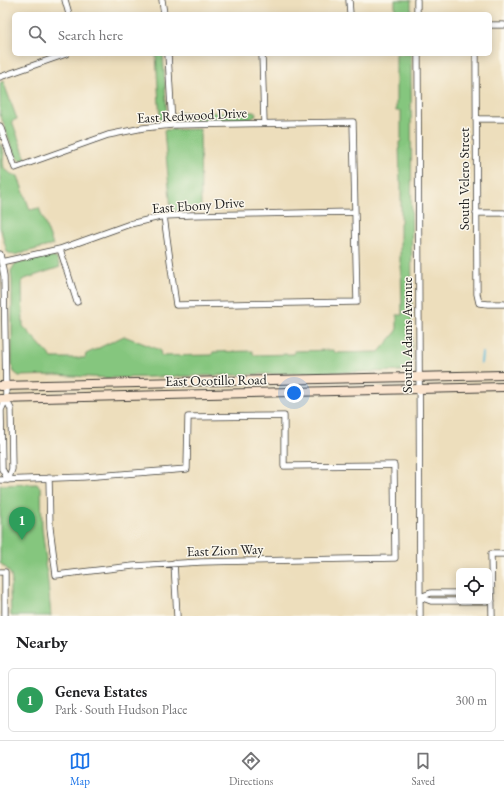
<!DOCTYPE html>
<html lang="en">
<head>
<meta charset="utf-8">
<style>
  :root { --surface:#fff; --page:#f6f6f6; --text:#202124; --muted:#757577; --line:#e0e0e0; --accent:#1a73e8 }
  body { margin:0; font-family:"EB Garamond",serif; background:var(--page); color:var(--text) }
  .controls { position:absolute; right:12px; bottom:12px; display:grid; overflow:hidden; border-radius:6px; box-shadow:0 2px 10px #0003 }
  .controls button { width:36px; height:36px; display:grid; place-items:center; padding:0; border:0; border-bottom:1px solid var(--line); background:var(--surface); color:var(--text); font:20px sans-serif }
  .you { position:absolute; left:294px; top:393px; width:14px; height:14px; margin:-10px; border:3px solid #fff; border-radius:50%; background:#1a73e8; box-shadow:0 0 0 6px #1a73e833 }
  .badge { display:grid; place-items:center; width:26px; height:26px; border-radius:50%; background:var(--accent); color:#fff; font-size:13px; font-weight:700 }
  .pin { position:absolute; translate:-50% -33px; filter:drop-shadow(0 1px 2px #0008) }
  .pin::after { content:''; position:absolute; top:21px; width:14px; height:12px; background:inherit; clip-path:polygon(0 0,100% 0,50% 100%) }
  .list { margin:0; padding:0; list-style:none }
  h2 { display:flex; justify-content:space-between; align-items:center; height:52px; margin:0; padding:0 16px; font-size:17px }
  h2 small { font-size:13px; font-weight:400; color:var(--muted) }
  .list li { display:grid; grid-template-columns:26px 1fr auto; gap:12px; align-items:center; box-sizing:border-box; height:64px; margin:0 8px 8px; padding:0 8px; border:1px solid var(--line); border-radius:6px }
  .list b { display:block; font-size:15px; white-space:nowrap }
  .list p { margin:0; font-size:13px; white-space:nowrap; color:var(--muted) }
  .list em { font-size:13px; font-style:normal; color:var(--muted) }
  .icon { flex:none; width:22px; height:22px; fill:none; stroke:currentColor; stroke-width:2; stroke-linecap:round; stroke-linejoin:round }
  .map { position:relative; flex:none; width:504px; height:616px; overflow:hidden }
  .search { position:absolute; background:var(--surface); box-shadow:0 2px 10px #0003; left:12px; right:12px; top:12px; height:44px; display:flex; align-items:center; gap:10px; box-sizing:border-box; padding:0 14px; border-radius:6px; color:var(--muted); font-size:15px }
  .sheet { height:124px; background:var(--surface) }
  nav { display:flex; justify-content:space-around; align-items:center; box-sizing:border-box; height:56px; border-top:1px solid var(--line); background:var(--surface); font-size:11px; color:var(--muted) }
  nav a { display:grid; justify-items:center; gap:2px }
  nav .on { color:var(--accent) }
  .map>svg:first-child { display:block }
</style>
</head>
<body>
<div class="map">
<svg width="504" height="616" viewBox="0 0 504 616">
  <rect width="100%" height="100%" fill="#fbf7ec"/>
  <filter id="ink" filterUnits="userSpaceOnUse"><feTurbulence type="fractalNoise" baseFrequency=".025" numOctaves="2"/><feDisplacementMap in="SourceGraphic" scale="8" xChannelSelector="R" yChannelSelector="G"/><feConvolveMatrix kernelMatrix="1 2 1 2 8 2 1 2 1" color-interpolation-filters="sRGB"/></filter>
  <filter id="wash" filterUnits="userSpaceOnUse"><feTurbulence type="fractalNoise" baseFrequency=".012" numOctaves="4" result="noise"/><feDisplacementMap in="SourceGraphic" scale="16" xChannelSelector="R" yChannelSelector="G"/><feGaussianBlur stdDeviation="0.9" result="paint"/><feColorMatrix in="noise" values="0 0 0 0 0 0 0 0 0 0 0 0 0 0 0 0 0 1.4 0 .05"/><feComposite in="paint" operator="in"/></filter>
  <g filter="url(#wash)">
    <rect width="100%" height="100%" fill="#eddebc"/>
    <path fill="#85c67e" stroke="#50714d" d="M395 0H411V14H397V10H395Z
      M156 54H163L167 117 160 121Z
      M396 54H411L412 365 410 369 403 371 109 378 55 375 19 376 14 372 12 365V281L11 271 15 264 51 256 57 259 60 267 22 280 23 326 52 358H85L86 354 124 336 160 350 161 356 212 355 213 352 253 351V355L294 354V351L334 350 335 353 379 352 397 331V315H402L401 263H400V223L401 222V182H400L399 142 401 141V111H396Z
      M3 81 17 119 12 121 26 159 20 160 15 156 0 114V83Z
      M257 112 255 116 251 119 182 120 178 119 176 113Z
      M200 129 201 210 171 211 164 130Z
      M0 143 4 152 3 162 4 168 11 174 18 176 30 210 39 208 53 245 14 255 7 252 0 227Z
      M37 484 41 488 42 528 46 560 45 565 47 573 51 616H11L10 588 12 582 11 575 7 569 0 563V485Z"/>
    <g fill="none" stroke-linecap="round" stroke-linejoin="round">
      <path stroke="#5cbada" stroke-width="2" d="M481 363 482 353"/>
    </g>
  </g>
  <g filter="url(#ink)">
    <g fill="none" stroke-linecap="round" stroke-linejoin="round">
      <g stroke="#3b3934" stroke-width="7">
        <path id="street" d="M65 0 69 14
          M162 0 164 14
          M349 0 350 14
          M417 0V14
          M490 25H504
          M168 54 172 125
          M262 54 264 123
          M418 54 420 616
          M476 54 477 294 479 303 488 304H504
          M0 77 66 54
          M476 119H504
          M0 126 15 168 108 135 143 128 172 125 353 122 357 302 176 305 164 216
          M476 213H504
          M60 249 77 302
          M0 254 4 276 6 399 11 409 12 469 8 480
          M1 262 60 249 130 224 164 216 191 215 354 212
          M6 399 1 410 2 469 8 480
          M0 480 84 477 187 469 188 417 284 416V466L394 465 395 558 201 562 133 566 56 575 50 528 49 478
          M174 563 177 616
          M0 572H5V616
          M420 597 431 601H492
          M420 597 431 593H459
          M492 616 491 554H504"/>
      </g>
      <g stroke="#3b3934" stroke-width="10">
        <path id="secondary" d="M0 386 504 375
          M0 399 504 387"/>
      </g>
      <use href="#street" stroke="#fff" stroke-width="5.5"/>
      <use href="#secondary" stroke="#fbe5cf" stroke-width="8"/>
    </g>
  </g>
  <g text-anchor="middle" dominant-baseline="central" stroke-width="3" stroke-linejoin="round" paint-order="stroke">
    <g font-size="14" fill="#1c1c1c" stroke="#fbf7ec">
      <text transform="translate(192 115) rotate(-3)">East Redwood Drive</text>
      <text transform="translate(464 179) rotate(-90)">South Velero Street</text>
      <text transform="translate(198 205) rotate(-4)">East Ebony Drive</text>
      <text transform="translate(407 335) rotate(-90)">South Adams Avenue</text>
      <text transform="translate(216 380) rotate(-1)">East Ocotillo Road</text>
      <text transform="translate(225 550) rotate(-2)">East Zion Way</text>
    </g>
  </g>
</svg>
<div class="controls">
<button><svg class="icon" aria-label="locate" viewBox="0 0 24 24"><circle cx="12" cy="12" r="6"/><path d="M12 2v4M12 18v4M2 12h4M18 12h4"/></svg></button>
</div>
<div class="you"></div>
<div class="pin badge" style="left:22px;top:540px;background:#2e9e5b">1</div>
<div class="search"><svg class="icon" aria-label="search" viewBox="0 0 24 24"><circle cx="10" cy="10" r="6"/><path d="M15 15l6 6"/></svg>Search here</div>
</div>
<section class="sheet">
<h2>Nearby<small></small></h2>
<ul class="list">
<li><span class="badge" style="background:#2e9e5b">1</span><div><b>Geneva Estates</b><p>Park · South Hudson Place</p></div><em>300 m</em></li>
</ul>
</section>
<nav>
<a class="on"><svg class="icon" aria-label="map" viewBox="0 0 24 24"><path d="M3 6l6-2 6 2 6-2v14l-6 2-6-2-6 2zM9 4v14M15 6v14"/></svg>Map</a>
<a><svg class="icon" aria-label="directions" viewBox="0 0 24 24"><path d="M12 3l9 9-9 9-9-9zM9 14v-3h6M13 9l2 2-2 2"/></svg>Directions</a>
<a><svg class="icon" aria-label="saved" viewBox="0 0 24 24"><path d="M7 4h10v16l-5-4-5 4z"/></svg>Saved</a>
</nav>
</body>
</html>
